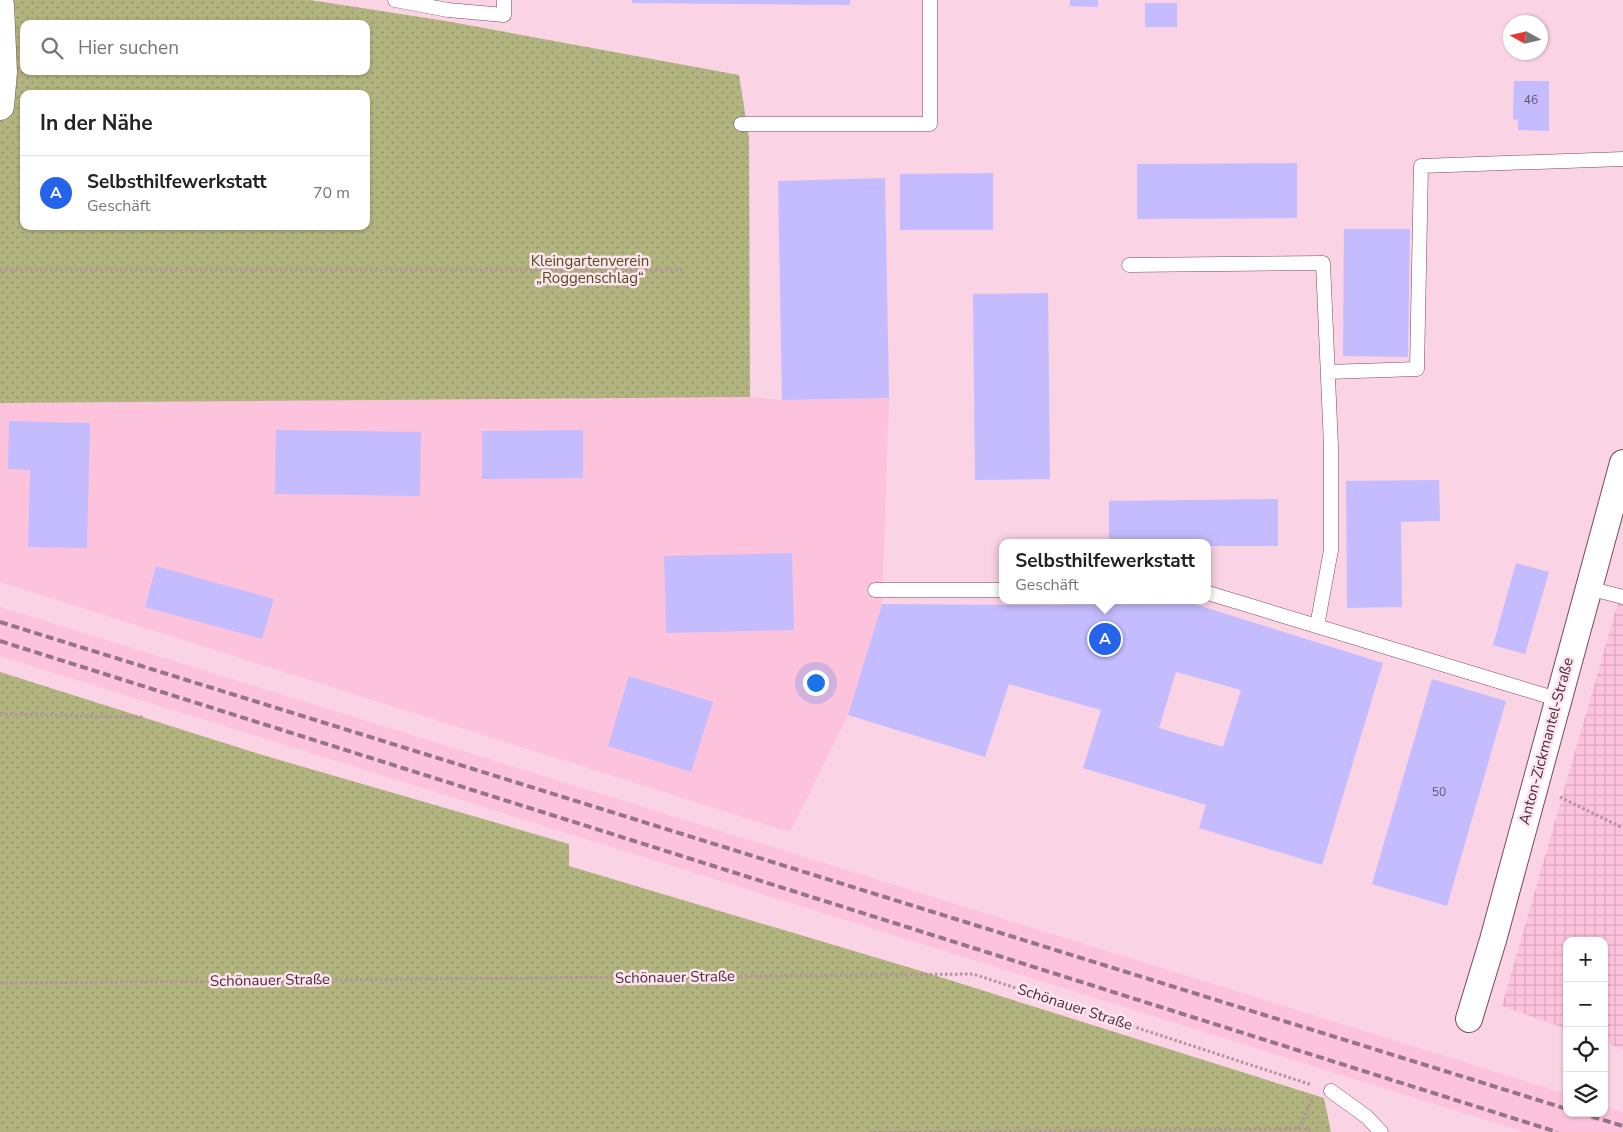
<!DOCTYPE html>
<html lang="de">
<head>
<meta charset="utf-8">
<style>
  :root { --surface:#fff; --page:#f2f2f2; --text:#222; --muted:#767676; --line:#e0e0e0; --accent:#2563eb }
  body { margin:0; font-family:"Nunito Sans",sans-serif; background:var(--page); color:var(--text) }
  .controls { position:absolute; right:15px; bottom:15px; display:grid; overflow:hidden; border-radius:10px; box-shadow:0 1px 4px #0004 }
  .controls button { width:45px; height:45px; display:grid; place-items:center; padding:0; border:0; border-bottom:1px solid var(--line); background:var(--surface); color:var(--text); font:25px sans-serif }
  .compass { position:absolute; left:1503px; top:15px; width:45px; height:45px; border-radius:50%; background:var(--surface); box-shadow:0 1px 4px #0004; rotate:278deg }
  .you { position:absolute; left:815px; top:682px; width:18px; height:18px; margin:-12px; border:4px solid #fff; border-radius:50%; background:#1a73e8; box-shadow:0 0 0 8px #1a73e833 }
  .badge { display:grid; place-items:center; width:32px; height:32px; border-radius:50%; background:var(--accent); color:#fff; font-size:16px; font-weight:700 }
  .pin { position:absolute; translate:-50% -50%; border:2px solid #fff; box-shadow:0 1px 5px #0006 }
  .popup { position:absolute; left:999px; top:539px; width:212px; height:65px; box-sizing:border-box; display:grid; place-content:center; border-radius:10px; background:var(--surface); filter:drop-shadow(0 1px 4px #0005); font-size:16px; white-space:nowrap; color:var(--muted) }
  .popup b { font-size:19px; color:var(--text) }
  .popup::after { content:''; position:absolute; left:50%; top:100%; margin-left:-10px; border:10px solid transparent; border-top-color:var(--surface) }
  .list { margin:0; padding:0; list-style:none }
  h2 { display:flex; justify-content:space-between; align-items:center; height:65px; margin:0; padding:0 20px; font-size:21px }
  h2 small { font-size:16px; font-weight:400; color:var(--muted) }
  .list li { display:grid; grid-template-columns:32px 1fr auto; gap:15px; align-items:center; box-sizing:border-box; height:75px; padding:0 20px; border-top:1px solid var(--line) }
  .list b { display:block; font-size:19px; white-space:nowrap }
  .list p { margin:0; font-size:16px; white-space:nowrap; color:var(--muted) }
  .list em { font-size:16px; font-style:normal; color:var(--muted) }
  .icon { flex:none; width:28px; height:28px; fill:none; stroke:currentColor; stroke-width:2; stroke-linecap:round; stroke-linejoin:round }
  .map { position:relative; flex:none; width:1623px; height:1132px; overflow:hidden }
  .search { position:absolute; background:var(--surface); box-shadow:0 1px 4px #0004; left:20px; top:20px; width:350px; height:55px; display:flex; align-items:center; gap:12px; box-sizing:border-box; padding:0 18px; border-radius:10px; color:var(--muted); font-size:19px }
  .panel { position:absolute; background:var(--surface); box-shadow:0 1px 4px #0004; left:20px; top:90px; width:350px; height:140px; border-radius:10px }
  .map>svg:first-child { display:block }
</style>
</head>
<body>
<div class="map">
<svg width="1623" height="1132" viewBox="0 0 1623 1132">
  <defs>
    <pattern id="industrial-grid" width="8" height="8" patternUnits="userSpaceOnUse" patternTransform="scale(1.25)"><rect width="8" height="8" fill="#fdc3dd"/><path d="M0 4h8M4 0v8" fill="none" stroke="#daa8be"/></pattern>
    <pattern id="park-dots" width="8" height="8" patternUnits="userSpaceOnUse" patternTransform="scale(1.25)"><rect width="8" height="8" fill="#b2b47f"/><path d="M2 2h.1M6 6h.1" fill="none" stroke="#939369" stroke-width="1.8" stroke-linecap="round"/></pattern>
  </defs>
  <rect width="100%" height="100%" fill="#fad3e4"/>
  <path fill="#fdc3dd" d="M750 397 782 400 889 398 882 604 848 715 790 832 0 582V403Z
    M0 607 1567 1094V1113H1604V1106L1623 1112V1132H1524L0 656Z"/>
  <path fill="url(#industrial-grid)" d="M1623 585V1049L1604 1042V941H1567V1029L1502 1006Z"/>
  <path fill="url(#park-dots)" fill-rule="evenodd" d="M11 0H310L446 21 739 75 749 138 750 397 0 403V3ZM24 24H366V71H24ZM24 94H366V226H24Z
    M0 672 259 754 569 844V866L921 971 1324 1098 1331 1132H0Z"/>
  <path fill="#c4bcfe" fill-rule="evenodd" d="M632 0H850V5L632 3Z
    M1070 0H1098V7L1070 6Z
    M1145 3H1177V27H1145Z
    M1514 81H1549V131L1518 130V120L1513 119Z
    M1297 163V218L1137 219V164Z
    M993 173V230H900V174Z
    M885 178 889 398 782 400 778 181Z
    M1344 229H1410L1408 357 1343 356Z
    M1048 293 1050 479 975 480 973 294Z
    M9 421 90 423 87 548 28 547 30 470 8 469Z
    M276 430 421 432 420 496 275 494Z
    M583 430V478L482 479V431Z
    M1439 480 1440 521 1401 522 1402 607 1347 608 1346 481Z
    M1278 499V546H1208V543H1109V501Z
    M792 553 794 630 666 633 664 556Z
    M1516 563 1549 572 1525 654 1493 645Z
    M156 566 274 599 262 639 145 607Z
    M882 604 1035 605 1194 604 1383 663 1322 865 1199 828 1206 805 1083 768 1101 710 1009 684 985 757 848 715ZM1176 672 1241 690 1223 747 1159 728Z
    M629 676 713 702 691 772 608 746Z
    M1432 679 1506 701 1447 906 1372 884Z"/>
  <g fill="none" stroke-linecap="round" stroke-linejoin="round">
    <g stroke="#7d4661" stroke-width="15">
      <path id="lane" d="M395 0 448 10 504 15V0
        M741 124H930V0
        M1129 265 1323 263 1331 446V550L1317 626
        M1328 372 1417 369 1421 166 1623 159
        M1588 588 1623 597
        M875 590H1002
        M1208 593 1557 699
        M1331 1091 1367 1117 1381 1132"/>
    </g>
    <g stroke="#7d4661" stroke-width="28">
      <path id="street" d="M1469 1019 1493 940 1623 463"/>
    </g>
    <g stroke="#7d4661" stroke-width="29">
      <path id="secondary" d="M0 5 3 72 0 106"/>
    </g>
    <path stroke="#b392a1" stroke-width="3" stroke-dasharray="2.5 2.5" stroke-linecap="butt" d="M31 72 344 74
      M0 270H685
      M0 714 143 717
      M1560 797 1623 828
      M0 983 973 974 1312 1085
      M1299 1129H1309L1311 1132
      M869 1132 1299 1129 1313 1097"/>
    <use href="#lane" stroke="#fff" stroke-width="14"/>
    <use href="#street" stroke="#fff" stroke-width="26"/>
    <use href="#secondary" stroke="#fff" stroke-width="28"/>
    <path stroke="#947583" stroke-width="4" stroke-dasharray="8 4" stroke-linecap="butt" d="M0 622 1567 1109
      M0 641 1557 1132
      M1580 1113 1623 1126"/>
  </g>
  <g text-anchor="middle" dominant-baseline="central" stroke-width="5" stroke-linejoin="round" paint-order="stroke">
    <g font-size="12" fill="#66526b">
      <text x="1531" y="100">46</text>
      <text x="1439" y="792">50</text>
    </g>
    <g font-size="15" fill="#4e4f19" stroke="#ffe4f0">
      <text x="590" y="261">Kleingartenverein<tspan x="590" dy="17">„Roggenschlag“</tspan></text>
    </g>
    <g font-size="15" fill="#472e3a" stroke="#ffe4f0">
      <text transform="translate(1546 741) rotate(-75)">Anton-Zickmantel-Straße</text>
      <text transform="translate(675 977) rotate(-1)">Schönauer Straße</text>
      <text transform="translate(270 980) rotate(-1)">Schönauer Straße</text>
      <text transform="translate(1075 1007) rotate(18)">Schönauer Straße</text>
    </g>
  </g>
</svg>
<div class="controls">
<button>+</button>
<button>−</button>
<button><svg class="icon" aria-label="locate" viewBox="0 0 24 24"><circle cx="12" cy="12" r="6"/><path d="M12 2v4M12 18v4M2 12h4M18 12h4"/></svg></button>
<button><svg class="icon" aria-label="layers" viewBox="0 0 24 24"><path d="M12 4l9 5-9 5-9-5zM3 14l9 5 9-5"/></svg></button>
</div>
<svg class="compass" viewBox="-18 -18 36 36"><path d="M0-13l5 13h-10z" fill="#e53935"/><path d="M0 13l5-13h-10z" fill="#767676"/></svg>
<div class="you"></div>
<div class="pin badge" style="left:1105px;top:639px">A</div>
<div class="popup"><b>Selbsthilfewerkstatt</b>Geschäft</div>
<div class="search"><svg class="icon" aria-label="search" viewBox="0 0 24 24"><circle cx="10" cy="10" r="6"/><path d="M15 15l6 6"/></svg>Hier suchen</div>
<section class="panel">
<h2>In der Nähe<small></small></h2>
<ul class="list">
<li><span class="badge">A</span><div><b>Selbsthilfewerkstatt</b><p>Geschäft</p></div><em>70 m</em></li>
</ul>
</section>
</div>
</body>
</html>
